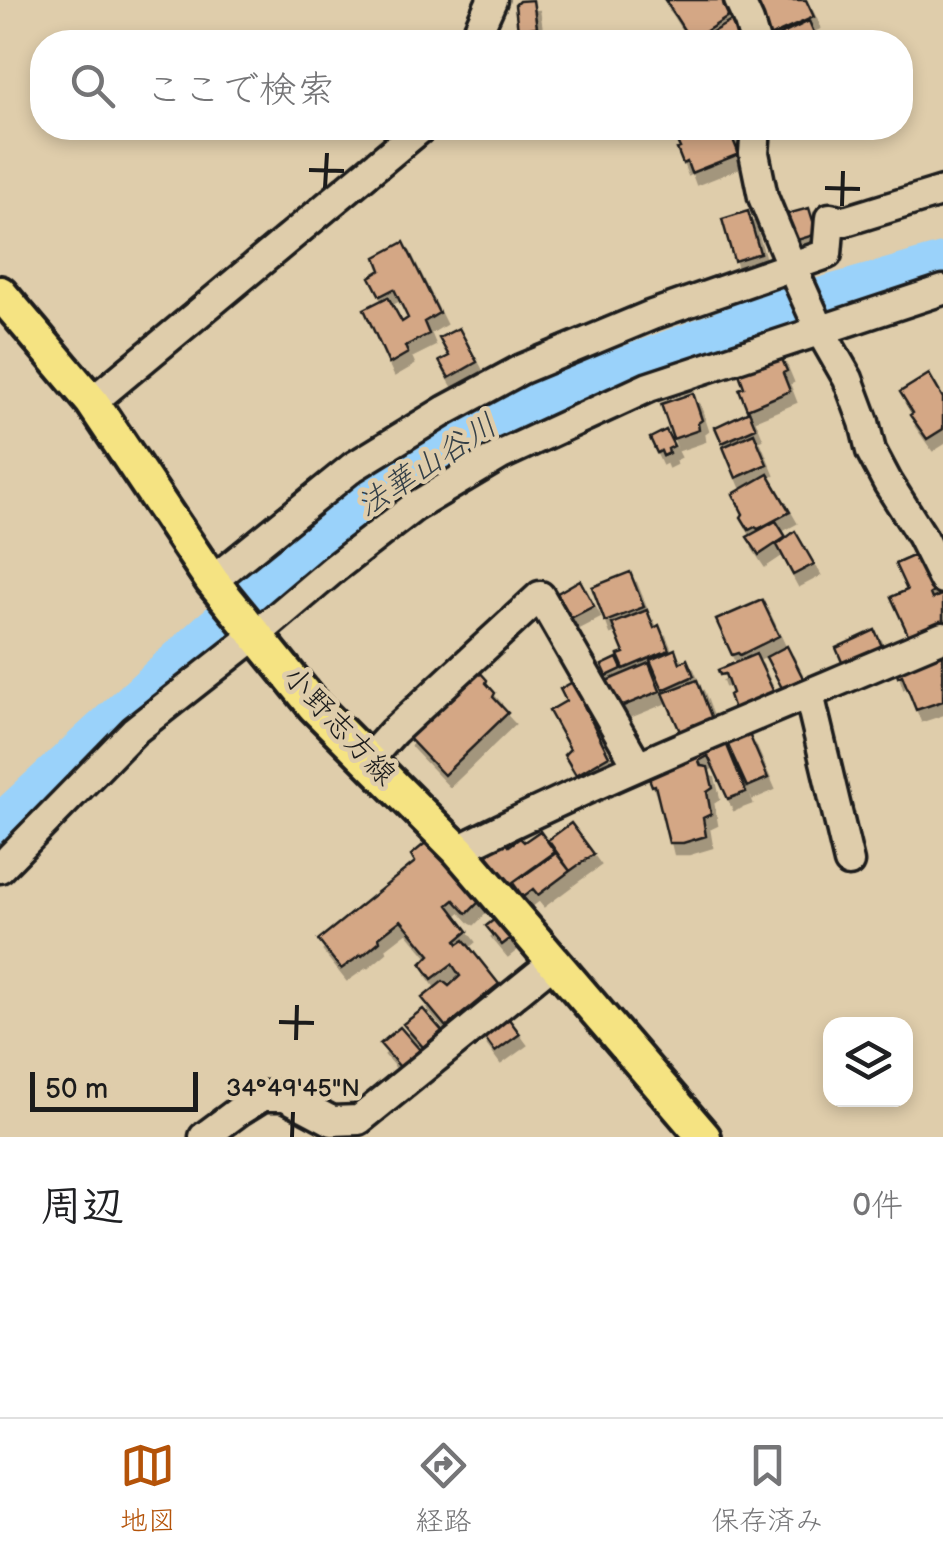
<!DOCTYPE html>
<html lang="ja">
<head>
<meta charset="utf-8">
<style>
  :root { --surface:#fff; --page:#f6f6f6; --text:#202124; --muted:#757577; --line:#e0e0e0; --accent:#b45309 }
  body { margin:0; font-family:"Balsamiq Sans","Klee One",sans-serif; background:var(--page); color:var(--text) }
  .controls { position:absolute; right:30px; bottom:30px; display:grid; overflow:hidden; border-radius:20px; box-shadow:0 5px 15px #0003 }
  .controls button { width:90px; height:90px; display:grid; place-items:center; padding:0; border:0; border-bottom:2px solid var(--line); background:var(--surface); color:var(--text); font:50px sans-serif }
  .scale { position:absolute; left:30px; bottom:25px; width:168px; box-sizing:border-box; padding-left:10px; border:5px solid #1c1c1c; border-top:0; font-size:28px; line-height:35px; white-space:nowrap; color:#1c1c1c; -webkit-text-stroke:8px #dfcdab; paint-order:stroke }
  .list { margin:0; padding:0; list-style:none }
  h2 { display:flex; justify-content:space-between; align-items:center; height:130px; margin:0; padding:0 40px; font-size:42px }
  h2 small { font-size:32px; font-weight:400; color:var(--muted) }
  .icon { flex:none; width:55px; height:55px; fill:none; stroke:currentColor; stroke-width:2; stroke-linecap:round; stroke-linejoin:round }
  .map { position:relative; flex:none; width:943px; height:1137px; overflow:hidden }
  .search { position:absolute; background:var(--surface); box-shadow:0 5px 15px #0003; left:30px; right:30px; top:30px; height:110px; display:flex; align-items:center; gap:25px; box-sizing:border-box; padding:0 35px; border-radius:40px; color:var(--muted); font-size:38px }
  .sheet { height:280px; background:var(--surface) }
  nav { display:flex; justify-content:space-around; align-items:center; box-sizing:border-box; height:140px; border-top:2px solid var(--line); background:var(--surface); font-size:28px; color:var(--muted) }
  nav a { display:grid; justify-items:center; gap:5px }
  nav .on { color:var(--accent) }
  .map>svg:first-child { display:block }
</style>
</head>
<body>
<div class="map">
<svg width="943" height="1137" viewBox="0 0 943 1137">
  <defs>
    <filter id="shadow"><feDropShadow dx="6" dy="11" stdDeviation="0" flood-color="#0004"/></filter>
  </defs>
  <rect width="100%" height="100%" fill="#dfcdab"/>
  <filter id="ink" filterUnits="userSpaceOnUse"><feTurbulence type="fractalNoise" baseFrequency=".01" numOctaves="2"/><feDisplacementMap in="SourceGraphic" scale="20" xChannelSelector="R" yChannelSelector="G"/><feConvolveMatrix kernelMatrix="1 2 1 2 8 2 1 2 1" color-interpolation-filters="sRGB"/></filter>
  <g filter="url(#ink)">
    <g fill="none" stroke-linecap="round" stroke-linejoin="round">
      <path stroke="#9ad2fa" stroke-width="40" d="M0 824 210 631 360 506 521 406 774 311 943 263"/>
    </g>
    <path fill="#d4a785" stroke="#1c1c1c" stroke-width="2.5" filter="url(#shadow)" d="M533 0 537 27 518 30 515 5 519 1Z
      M665 0H731L737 11 691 41Z
      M757 0H806L814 17 767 38 753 2Z
      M740 16 752 42H695Z
      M809 21 818 42H781L778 36Z
      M671 128H722L716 130 718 135 729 130 739 154 691 173 687 162 683 164 677 149 680 148Z
      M809 208 817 234 791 242 783 215Z
      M748 211 760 253 734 261 722 219Z
      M404 242 439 313 424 322 429 334 405 346 408 353 389 364 364 309 388 297 402 322 408 318 394 289 380 296 370 277 381 270 376 257Z
      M459 328 477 362 449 378 439 361 449 356 439 338Z
      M780 354 787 371 783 373 790 391 747 409 739 389 744 387 738 371Z
      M929 374 943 398V429L927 439 910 415 913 413 900 392Z
      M693 393 702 420 698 423 699 430 673 439 661 404Z
      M749 411 756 428 722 443 715 427Z
      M666 430 674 446 668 449 669 453 663 456 661 451 657 453 650 438Z
      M754 433 767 464 736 478 723 447Z
      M768 474 790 512 758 529 755 527 749 530 741 517 743 514 733 494Z
      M776 521 786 537 759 555 747 537Z
      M795 531 814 564 793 575 777 545Z
      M922 552 939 589 930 594 932 599 943 594V629L912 643 891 597 907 590 895 564Z
      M630 572 644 607 605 622 592 587Z
      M580 580 594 606 567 620 554 595Z
      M762 600 779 636 740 655 738 653 732 655 716 620Z
      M647 610 654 628 659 625 669 650 624 669 618 655 624 653 612 624Z
      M875 630 884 651 845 669 836 648Z
      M943 643V701L916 710 902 675 898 677 894 665Z
      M787 646 805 682 792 694 787 686 782 688 766 657Z
      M675 649 680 663 687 659 694 676 663 690 650 660Z
      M756 654 779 703 735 712 729 695 732 693 725 674 720 675 718 670Z
      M617 658 622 669 607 676 602 665Z
      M649 663 660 691 616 709 604 682Z
      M478 670 487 680 486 683 495 693 493 697 508 713 444 775 406 735Z
      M697 680 714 724 682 736 663 693Z
      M573 682 585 702 583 704 609 756 576 775 564 755 570 749 549 711 566 701 560 689Z
      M749 734 768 778 747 787 727 743Z
      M724 738 746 792 728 799 708 756 699 761 701 766 708 767 713 788 707 792 711 814 703 818 706 836 683 843H669L655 785 652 786 645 768Z
      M571 823 594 854 570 871 548 840Z
      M540 831 555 852 509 885 487 855 505 841 509 846 520 838 524 842Z
      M428 841H433L480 901 468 913 465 912 454 900 448 905 468 931 456 941 458 944 464 940 499 984 446 1027 422 998 443 981 449 986 460 976 452 964 432 979 421 964 430 955 401 920 379 937 380 941 362 956 361 955 341 969 318 940 415 862 411 855Z
      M556 853 570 871 538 895 533 889 523 897 513 883Z
      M495 919 511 938 502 945 486 926Z
      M423 1009 442 1031 423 1047 403 1024Z
      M506 1015 520 1034 495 1052 482 1034Z
      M400 1027 420 1050 400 1067 380 1044Z"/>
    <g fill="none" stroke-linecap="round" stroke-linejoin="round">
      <g stroke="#1c1c1c" stroke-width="35">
        <path id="minor" d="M739 0 749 22 755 42
          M473 42 492 0
          M756 128 754 153 763 197 791 265 821 332 848 379 864 422 871 451 888 483 921 535 943 579
          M92 402 421 128
          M212 581 353 467 446 410 522 369 652 315 827 254 830 218 845 221 943 191
          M809 694 849 862
          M368 760 393 732 540 596 638 766
          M458 850C616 771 781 706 943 637
          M0 868 134 731 257 634 335 568 414 507 501 455 649 387 943 290
          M204 1137 239 1111 263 1096H285L332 1121 359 1120 555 961"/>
      </g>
      <g stroke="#1c1c1c" stroke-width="40">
        <path id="major" d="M0 293 92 402 212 581 314 706 458 850 704 1137"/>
      </g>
      <use href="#minor" stroke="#dfcdab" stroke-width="28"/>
      <use href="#major" stroke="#f5e382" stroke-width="32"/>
    </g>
  </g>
  <path fill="none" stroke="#1c1c1c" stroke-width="4" d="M309 170 344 171M325 188 327 153M825 188 860 189M842 206 843 171M279 1022 314 1023M296 1040 297 1005M292 1137 293 1112"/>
  <g text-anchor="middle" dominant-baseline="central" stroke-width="9" stroke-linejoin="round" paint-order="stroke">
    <g font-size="30" fill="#1c1c1c" stroke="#dfcdab">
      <text transform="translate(339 726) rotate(47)">小野志方線</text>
    </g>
    <g font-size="32" font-style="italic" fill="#354048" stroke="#dfcdab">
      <text transform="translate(427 466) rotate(-33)">法華山谷川</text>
    </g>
  </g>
  <g font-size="25" text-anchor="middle" fill="#1c1c1c" stroke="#dfcdab" stroke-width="9" stroke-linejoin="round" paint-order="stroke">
    <text x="293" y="1096">34°49'45"N</text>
  </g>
</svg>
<div class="controls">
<button><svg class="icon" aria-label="layers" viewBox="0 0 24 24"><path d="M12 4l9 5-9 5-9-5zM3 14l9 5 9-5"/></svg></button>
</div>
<div class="scale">50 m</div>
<div class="search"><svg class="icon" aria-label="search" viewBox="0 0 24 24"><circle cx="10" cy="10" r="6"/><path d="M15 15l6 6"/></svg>ここで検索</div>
</div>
<section class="sheet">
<h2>周辺<small>0件</small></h2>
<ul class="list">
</ul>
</section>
<nav>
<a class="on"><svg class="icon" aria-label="map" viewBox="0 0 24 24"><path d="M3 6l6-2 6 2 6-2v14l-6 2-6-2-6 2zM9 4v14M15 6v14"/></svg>地図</a>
<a><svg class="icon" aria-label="directions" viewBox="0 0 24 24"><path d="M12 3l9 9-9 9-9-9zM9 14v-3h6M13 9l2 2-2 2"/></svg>経路</a>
<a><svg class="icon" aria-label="saved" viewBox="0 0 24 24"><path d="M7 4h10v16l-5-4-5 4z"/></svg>保存済み</a>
</nav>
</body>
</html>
